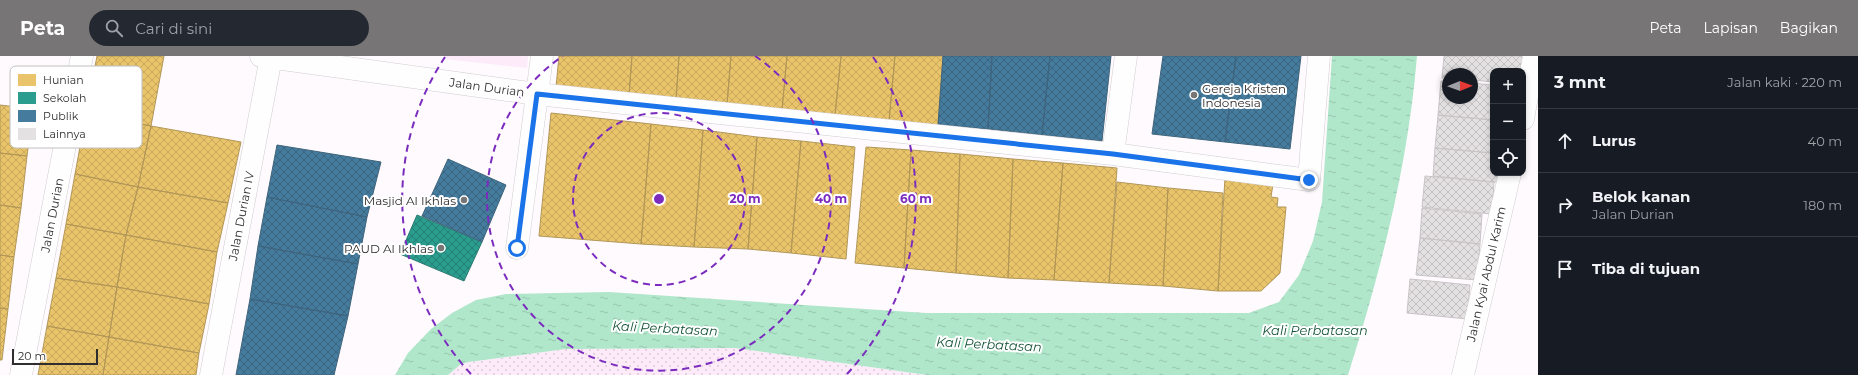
<!DOCTYPE html>
<html lang="id">
<head>
<meta charset="utf-8">
<style>
  :root { --surface:#171b24; --page:#242831; --text:#f1f3f6; --muted:#9ea1a6; --line:#363941; --accent:#787577 }
  body { margin:0; font-family:Montserrat,sans-serif; background:var(--page); color:var(--text) }
  .controls { position:absolute; right:12px; top:12px; display:grid; overflow:hidden; border-radius:8px; box-shadow:0 2px 6px #0003 }
  .controls button { width:36px; height:36px; display:grid; place-items:center; padding:0; border:0; border-bottom:1px solid var(--line); background:var(--surface); color:var(--text); font:20px sans-serif }
  .compass { position:absolute; left:1442px; top:12px; width:36px; height:36px; border-radius:50%; background:var(--surface); box-shadow:0 2px 6px #0003; rotate:89deg }
  .scale { position:absolute; left:12px; bottom:10px; width:86px; box-sizing:border-box; padding-left:4px; border:2px solid #302d2f; border-top:0; font-size:11px; line-height:14px; white-space:nowrap; color:#302d2f; -webkit-text-stroke:3px #fff; paint-order:stroke }
  .stop { position:absolute; width:12px; height:12px; margin:-9px; border:3px solid #1a73e8; border-radius:50%; background:#fff }
  .stop.end { background:#1a73e8; border-color:#fff; box-shadow:0 1px 4px #0008 }
  .list { margin:0; padding:0; list-style:none }
  h2 { display:flex; justify-content:space-between; align-items:center; height:52px; margin:0; padding:0 16px; font-size:17px }
  h2 small { font-size:13px; font-weight:400; color:var(--muted) }
  .list li { display:grid; grid-template-columns:26px 1fr auto; gap:12px; align-items:center; box-sizing:border-box; height:64px; padding:0 16px; border-top:1px solid var(--line) }
  .list b { display:block; font-size:15px; white-space:nowrap }
  .list p { margin:0; font-size:13px; white-space:nowrap; color:var(--muted) }
  .list em { font-size:13px; font-style:normal; color:var(--muted) }
  .icon { flex:none; width:22px; height:22px; fill:none; stroke:currentColor; stroke-width:2; stroke-linecap:round; stroke-linejoin:round }
  .map { position:relative; flex:none; width:1538px; height:319px; overflow:hidden }
  header { display:flex; align-items:center; gap:24px; box-sizing:border-box; height:56px; padding:0 20px; background:var(--accent); color:#fff }
  header strong { font-size:19px }
  nav { display:flex; gap:22px; margin-inline-start:auto; font-size:14px }
  .search { width:280px; height:36px; background:var(--page); display:flex; align-items:center; gap:10px; box-sizing:border-box; padding:0 14px; border-radius:22px; color:var(--muted); font-size:15px }
  main { display:flex }
  aside { flex:1; background:var(--surface) }
  .map>svg:first-child { display:block }
</style>
</head>
<body>
<header>
<strong>Peta</strong>
<div class="search"><svg class="icon" aria-label="search" viewBox="0 0 24 24"><circle cx="10" cy="10" r="6"/><path d="M15 15l6 6"/></svg>Cari di sini</div>
<nav><a>Peta</a><a>Lapisan</a><a>Bagikan</a></nav>
</header>
<main>
<div class="map">
<svg width="1538" height="319" viewBox="0 0 1538 319">
  <defs>
    <pattern id="grass-dots" width="8" height="8" patternUnits="userSpaceOnUse"><rect width="8" height="8" fill="#fdebfa"/><path d="M2 2h.1M6 6h.1" fill="none" stroke="#d9cad7" stroke-width="1.8" stroke-linecap="round"/></pattern>
    <pattern id="water-ripples" width="26" height="14" patternUnits="userSpaceOnUse"><rect width="26" height="14" fill="#b0e6ca"/><path d="M2 4q2-2 4 0t4 0M15 11q2-2 4 0t4 0" fill="none" stroke="#98c6ae"/></pattern>
    <pattern id="homes-cross-hatch" width="8" height="8" patternUnits="userSpaceOnUse"><rect width="8" height="8" fill="#e9c46a"/><path d="M0 0l8 8M0 8l8-8" fill="none" stroke="#c8a95c"/></pattern>
    <pattern id="schools-cross-hatch" width="8" height="8" patternUnits="userSpaceOnUse"><rect width="8" height="8" fill="#2a9d8f"/><path d="M0 0l8 8M0 8l8-8" fill="none" stroke="#248075"/></pattern>
    <pattern id="public-cross-hatch" width="8" height="8" patternUnits="userSpaceOnUse"><rect width="8" height="8" fill="#457b9d"/><path d="M0 0l8 8M0 8l8-8" fill="none" stroke="#3a6580"/></pattern>
    <pattern id="building-cross-hatch" width="8" height="8" patternUnits="userSpaceOnUse"><rect width="8" height="8" fill="#e4e1e3"/><path d="M0 0l8 8M0 8l8-8" fill="none" stroke="#c4c1c3"/></pattern>
  </defs>
  <rect width="100%" height="100%" fill="#fefafd"/>
  <path fill="url(#grass-dots)" d="M735 292 927 319H448L461 308 469 306 566 293Z"/>
  <path fill="#fdebfa" d="M445 0H528L527 12 445 3Z"/>
  <path fill="url(#water-ripples)" d="M1332 0H1417C1408 110 1381 214 1348 319H927L735 292 566 293 469 306 461 308 448 319H395L408 297 431 273 452 257 476 244 506 238 609 236 926 257H1249L1279 246 1299 219 1313 185 1322 146Z"/>
  <path fill="url(#homes-cross-hatch)" stroke="#b29758" d="M97 0H164L151 70 86 58Z
    M559 0H632L629 39 556 31Z
    M632 0H679L676 44 629 39Z
    M679 0H731L727 48 676 44Z
    M731 0H787L782 54 727 48Z
    M787 0H841L835 59 782 54Z
    M841 0H895L889 65 835 59Z
    M895 0H943L938 69 889 65Z
    M0 49 33 53 27 100 0 97Z
    M551 57 651 68 641 188 539 180Z
    M86 58 151 70 138 131 75 118Z
    M651 68 703 74 694 191 641 188Z
    M151 70 241 86 228 147 138 131Z
    M703 74 757 81 748 193 694 191Z
    M757 81 801 85 791 197 748 193Z
    M801 85 855 91 846 203 791 197Z
    M866 91 911 94 904 212 855 207Z
    M911 94 960 98 956 217 904 212Z
    M0 97 27 100 21 152 0 149Z
    M960 98 1013 103 1008 222 956 217Z
    M1013 103 1063 107 1054 224 1008 222Z
    M1063 107 1117 112 1109 227 1054 224Z
    M75 118 138 131 126 179 66 168Z
    M1225 122 1273 128 1271 141 1278 142 1277 151H1286L1280 217 1261 235H1218Z
    M1117 126 1168 132 1163 230 1109 227Z
    M138 131 228 147 217 196 126 179Z
    M1168 132 1223 137 1218 235 1163 230Z
    M0 149 21 152 14 201 0 199Z
    M66 168 126 179 117 231 56 222Z
    M126 179 217 196 209 248 117 231Z
    M0 199 14 201 8 253 0 252Z
    M56 222 117 231 109 281 47 270Z
    M117 231 209 248 199 297 109 281Z
    M0 252 8 253 2 304H0Z
    M47 270 109 281 103 319H38Z
    M109 281 199 297 196 319H103Z"/>
  <path fill="url(#schools-cross-hatch)" stroke="#2c7b72" d="M417 159 482 186 464 225 400 198Z"/>
  <path fill="url(#public-cross-hatch)" stroke="#3f647c" d="M943 0H992L988 73 938 69Z
    M992 0H1050L1042 79 988 73Z
    M1050 0H1111L1102 85 1042 79Z
    M1163 0H1236L1225 86 1152 78Z
    M1236 0H1301L1290 93 1225 86Z
    M277 89 381 106 367 161 267 141Z
    M448 103 506 129 482 186 422 160Z
    M267 141 367 161 358 208 258 190Z
    M258 190 358 208 348 260 250 243Z
    M250 243 348 260 334 319H236Z"/>
  <path fill="url(#building-cross-hatch)" stroke="#c8c4c7" d="M1444 0H1525L1523 15H1493V26L1472 24V18H1448V22H1442Z
    M1441 25H1448V42H1472V27L1493 29V64L1438 59Z
    M1438 59 1493 64V97L1435 92Z
    M1435 92 1493 97V117H1506L1505 127 1433 120Z
    M1425 120 1494 126 1492 158 1422 151Z
    M1422 152 1482 158 1480 188 1420 182Z
    M1420 182 1480 188 1477 224 1416 219Z
    M1410 223 1470 229 1467 263 1407 257Z"/>
  <g fill="none" stroke-linecap="round" stroke-linejoin="round">
    <g stroke="#d0cdd0" stroke-width="23">
      <path id="minor" d="M261 0 537 38 1113 98 1309 124 1319 0
        M1523 63 1534 0
        M1113 98 1126 0
        M517 192 542 0
        M21 319 82 0
        M211 319 271 1
        M1463 319 1510 117"/>
    </g>
    <use href="#minor" stroke="#fffeff" stroke-width="22"/>
  </g>
  <g fill="none" stroke-linecap="round" stroke-linejoin="round">
    <path stroke="#1a73e8" stroke-width="5" d="M517 192 537 38 1113 98 1309 124"/>
  </g>
  <g fill="none" stroke="#7b2cbf" stroke-width="2" stroke-dasharray="7 5">
    <circle cx="659" cy="143" r="86"/>
    <path d="M755 0A172 172 0 1 1 563 0"/>
    <path d="M471 318A257 257 0 0 1 445 1M873 1A257 257 0 0 1 847 318"/>
  </g>
  <g fill="#787577" stroke="#fff" stroke-width="1.5">
    <circle cx="1194" cy="39" r="4"/>
    <circle cx="464" cy="144" r="4"/>
    <circle cx="441" cy="192" r="4"/>
  </g>
  <g text-anchor="middle" dominant-baseline="central" stroke-width="4" stroke-linejoin="round" paint-order="stroke">
    <g font-size="12" fill="#302d2f" stroke="#fff">
      <text transform="translate(487 31) rotate(8)">Jalan Durian</text>
      <text transform="translate(52 159) rotate(-79)">Jalan Durian</text>
      <text transform="translate(241 160) rotate(-79)">Jalan Durian IV</text>
      <text transform="translate(1486 218) rotate(-77)">Jalan Kyai Abdul Karim</text>
    </g>
    <g font-size="12" fill="#302d2f" stroke="#fff" text-anchor="end">
      <text x="1202" y="32" text-anchor="start">Gereja Kristen<tspan x="1202" dy="14">Indonesia</tspan></text>
      <text x="456" y="144">Masjid Al Ikhlas</text>
      <text x="433" y="192">PAUD Al Ikhlas</text>
    </g>
    <g font-size="13" font-style="italic" fill="#165439" stroke="#fff">
      <text transform="translate(665 272) rotate(3)">Kali Perbatasan</text>
      <text x="1315" y="274">Kali Perbatasan</text>
      <text transform="translate(989 288) rotate(3)">Kali Perbatasan</text>
    </g>
  </g>
  <rect x="10" y="10" width="132" height="82" rx="6" fill="#fff" stroke="#c1c0c1" stroke-width="1"/>
  <rect x="18" y="18" width="18" height="12" fill="#e9c46a"/>
  <rect x="18" y="36" width="18" height="12" fill="#2a9d8f"/>
  <rect x="18" y="54" width="18" height="12" fill="#457b9d"/>
  <rect x="18" y="72" width="18" height="12" fill="#e4e1e3"/>
  <g font-size="11" fill="#302d2f">
    <text x="43" y="28">Hunian</text>
    <text x="43" y="46">Sekolah</text>
    <text x="43" y="64">Publik</text>
    <text x="43" y="82">Lainnya</text>
  </g>
  <circle cx="659" cy="143" r="6" fill="#7b2cbf" stroke="#fff" stroke-width="2"/>
  <g font-size="12" text-anchor="middle" font-weight="bold" fill="#7b2cbf" stroke="#fff" stroke-width="4" stroke-linejoin="round" paint-order="stroke">
    <text x="745" y="147">20 m</text>
    <text x="831" y="147">40 m</text>
    <text x="916" y="147">60 m</text>
  </g>
</svg>
<div class="controls">
<button>+</button>
<button>−</button>
<button><svg class="icon" aria-label="locate" viewBox="0 0 24 24"><circle cx="12" cy="12" r="6"/><path d="M12 2v4M12 18v4M2 12h4M18 12h4"/></svg></button>
</div>
<svg class="compass" viewBox="-18 -18 36 36"><path d="M0-13l5 13h-10z" fill="#e53935"/><path d="M0 13l5-13h-10z" fill="#9ea1a6"/></svg>
<div class="scale">20 m</div>
<div class="stop" style="left:517px;top:192px"></div>
<div class="stop end" style="left:1309px;top:124px"></div>
</div>
<aside>
<h2>3 mnt<small>Jalan kaki · 220 m</small></h2>
<ul class="list">
<li><svg class="icon" aria-label="ahead" viewBox="0 0 24 24"><path d="M12 20V5M6 11l6-6 6 6"/></svg><div><b>Lurus</b></div><em>40 m</em></li>
<li><svg class="icon" aria-label="right" viewBox="0 0 24 24"><path d="M7 20v-9h11M14 6l5 5-5 5"/></svg><div><b>Belok kanan</b><p>Jalan Durian</p></div><em>180 m</em></li>
<li><svg class="icon" aria-label="arrive" viewBox="0 0 24 24"><path d="M6 21V4h12l-3 4 3 4H6"/></svg><div><b>Tiba di tujuan</b></div></li>
</ul>
</aside>
</main>
</body>
</html>
